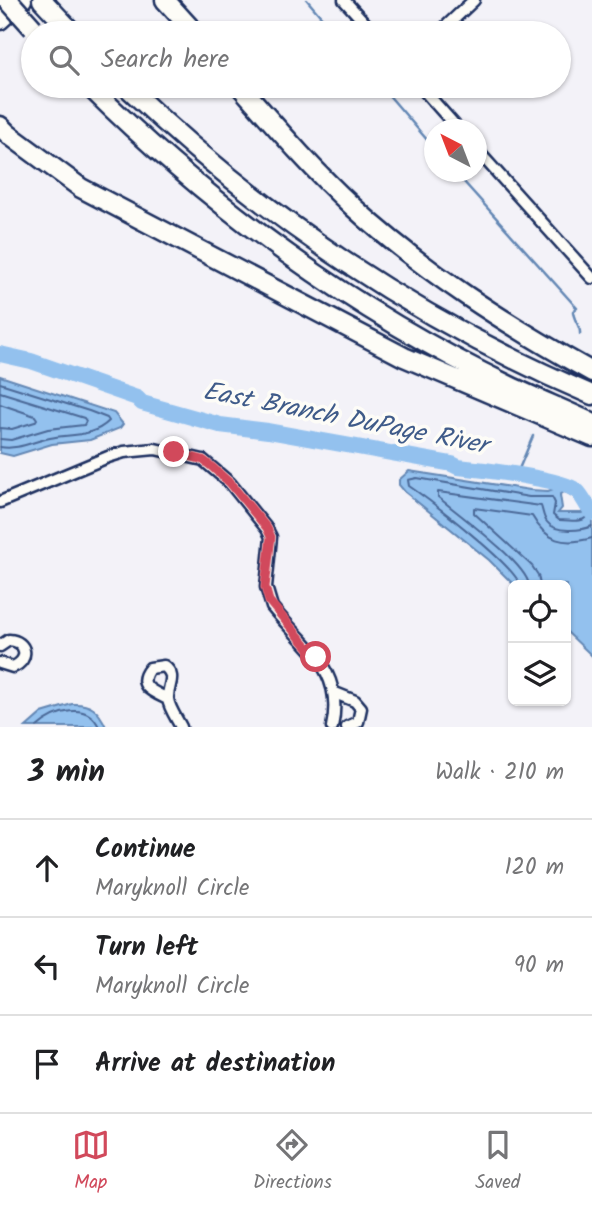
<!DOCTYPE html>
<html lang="en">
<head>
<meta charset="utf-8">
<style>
  :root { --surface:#fff; --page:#f6f6f6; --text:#202124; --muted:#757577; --line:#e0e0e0; --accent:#d1495b }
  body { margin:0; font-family:Kalam,sans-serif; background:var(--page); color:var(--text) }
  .controls { position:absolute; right:21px; bottom:21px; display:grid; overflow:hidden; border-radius:10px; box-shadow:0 2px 5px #0004 }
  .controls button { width:63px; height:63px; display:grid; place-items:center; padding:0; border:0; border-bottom:2px solid var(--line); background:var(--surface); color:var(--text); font:35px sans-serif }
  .compass { position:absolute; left:424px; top:119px; width:63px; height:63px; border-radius:50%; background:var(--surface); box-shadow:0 2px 5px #0004; rotate:318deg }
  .stop { position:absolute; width:21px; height:21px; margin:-16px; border:5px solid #d1495b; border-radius:50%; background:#fff }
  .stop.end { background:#d1495b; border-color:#fff; box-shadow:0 2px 7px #0008 }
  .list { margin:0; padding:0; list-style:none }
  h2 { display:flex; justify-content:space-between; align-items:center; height:91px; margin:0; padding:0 28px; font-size:30px }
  h2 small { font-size:23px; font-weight:400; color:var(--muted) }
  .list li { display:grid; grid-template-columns:46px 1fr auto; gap:21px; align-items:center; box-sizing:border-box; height:98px; padding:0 28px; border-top:2px solid var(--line) }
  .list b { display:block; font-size:26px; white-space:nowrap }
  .list p { margin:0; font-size:23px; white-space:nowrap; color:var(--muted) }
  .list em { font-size:23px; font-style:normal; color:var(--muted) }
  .icon { flex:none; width:38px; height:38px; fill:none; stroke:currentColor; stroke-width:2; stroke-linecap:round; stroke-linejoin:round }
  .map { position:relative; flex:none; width:592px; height:727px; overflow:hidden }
  .search { position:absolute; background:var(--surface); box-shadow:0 2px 5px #0004; left:21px; right:21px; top:21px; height:77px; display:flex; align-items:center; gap:18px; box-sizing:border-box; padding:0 24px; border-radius:38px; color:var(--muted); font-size:26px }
  .sheet { height:385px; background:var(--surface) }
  nav { display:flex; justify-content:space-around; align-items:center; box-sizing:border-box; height:98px; border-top:2px solid var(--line); background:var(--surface); font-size:19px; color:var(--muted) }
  nav a { display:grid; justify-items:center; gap:4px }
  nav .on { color:var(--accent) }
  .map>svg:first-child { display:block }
</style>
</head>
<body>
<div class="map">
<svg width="592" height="727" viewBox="0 0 592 727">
  <rect width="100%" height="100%" fill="#f3f2f8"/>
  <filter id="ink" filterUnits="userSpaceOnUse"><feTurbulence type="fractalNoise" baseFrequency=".0143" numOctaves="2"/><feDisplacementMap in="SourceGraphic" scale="14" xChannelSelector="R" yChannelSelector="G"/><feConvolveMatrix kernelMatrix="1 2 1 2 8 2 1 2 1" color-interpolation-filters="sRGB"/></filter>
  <g filter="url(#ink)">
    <path fill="#93c1ee" stroke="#6387b4" stroke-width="2" fill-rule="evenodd" d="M0 376 114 413 123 424 120 428 90 440 52 444 13 456 0 453Z
      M409 471 530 490 548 491 570 483 578 494 592 500V656L566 631V585H514L489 560 405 492 399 485V480ZM564 492C574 495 581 503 583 513H558L562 508 560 495Z
      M72 704C90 703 99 710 106 727H26L42 713Z"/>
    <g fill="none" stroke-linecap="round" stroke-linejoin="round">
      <path stroke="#4b6998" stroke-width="2" d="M0 383 89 411 107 418 109 421C93 437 71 434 50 438 31 442 19 450 0 447
        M0 392 84 418 86 421 84 425 48 429 11 440 0 439
        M0 404 35 416 37 419 35 422 12 429 0 428
        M520 585C514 565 431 501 409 486L408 480 417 478 529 497H552L555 503 553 515 559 520C577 520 586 526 592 506
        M529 585C526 563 457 513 438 497V492L541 506C543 511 543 517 547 522 555 533 581 531 592 526
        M540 585 538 575 532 566 474 513V508L532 516C546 541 563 546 592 538
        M37 727C54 712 87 700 99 727"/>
      <path stroke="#6387b4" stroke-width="2.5" d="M307 0 335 33
        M381 86 434 148
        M455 172 577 308 573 311C573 320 581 326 580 334
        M516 476 533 436"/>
      <path stroke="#93c1ee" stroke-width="16" d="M0 354 31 361 137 398 142 403 220 425 268 431 452 464 458 467C479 469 564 479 577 491 582 495 587 507 592 513"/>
      <g stroke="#1b2f5e" stroke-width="15">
        <path id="minor" d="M344 0 374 33
          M439 33 474 0
          M420 86 459 130
          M476 149 592 278
          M0 502 108 457 124 452 155 449 203 460 230 483 267 529 271 537 266 587 272 607C304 647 345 669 332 727
          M0 646 9 640C27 641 30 660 13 667L0 663
          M335 693 355 701 361 708 358 722 347 727
          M168 699C153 692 135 686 150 668L164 666C178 677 167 685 168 699 169 708 177 719 181 727"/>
      </g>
      <g stroke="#1b2f5e" stroke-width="21">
        <path id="primary" d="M0 21 23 0"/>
      </g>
      <g stroke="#1b2f5e" stroke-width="23">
        <path id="motorway" d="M42 0 73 33
          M165 0 195 33
          M89 86C211 207 355 312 510 386 537 399 565 410 592 423
          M126 86C260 215 420 322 592 395
          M240 86C276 127 312 169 352 206 425 273 506 324 592 372
          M0 126 8 134 81 188 404 357 592 437"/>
      </g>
      <use href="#minor" stroke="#fdfcf7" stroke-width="10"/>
      <use href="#primary" stroke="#fdfcf7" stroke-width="16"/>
      <use href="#motorway" stroke="#fdfcf7" stroke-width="18"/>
      <g stroke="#1b2f5e" stroke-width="23" stroke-linecap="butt">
        <path id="motorway-bridge" d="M8 0 33 28"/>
      </g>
      <use href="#motorway-bridge" stroke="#fdfcf7" stroke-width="18"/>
    </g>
  </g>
  <g fill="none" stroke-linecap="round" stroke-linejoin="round" filter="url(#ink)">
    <path stroke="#d1495b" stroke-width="9" d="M174 452 203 460 211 466 230 483 267 528 271 537 265 587 269 601 316 657"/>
  </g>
  <g text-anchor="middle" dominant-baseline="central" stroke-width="7" stroke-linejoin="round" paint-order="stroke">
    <g font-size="26" font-style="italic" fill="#3f5b89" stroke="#fdfcf7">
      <text transform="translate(345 419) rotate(11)">East Branch DuPage River</text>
    </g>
  </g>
</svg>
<div class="controls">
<button><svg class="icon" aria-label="locate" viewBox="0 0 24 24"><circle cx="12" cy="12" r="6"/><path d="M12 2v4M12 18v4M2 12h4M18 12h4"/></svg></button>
<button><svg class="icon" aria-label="layers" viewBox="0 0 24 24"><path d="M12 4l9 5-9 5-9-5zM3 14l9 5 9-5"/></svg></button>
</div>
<svg class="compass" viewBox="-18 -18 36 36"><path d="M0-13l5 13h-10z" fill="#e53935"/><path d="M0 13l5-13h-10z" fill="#757577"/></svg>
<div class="stop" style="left:316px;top:657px"></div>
<div class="stop end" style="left:174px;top:452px"></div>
<div class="search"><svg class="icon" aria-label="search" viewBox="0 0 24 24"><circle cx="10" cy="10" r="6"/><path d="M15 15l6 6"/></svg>Search here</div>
</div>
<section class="sheet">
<h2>3 min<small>Walk · 210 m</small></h2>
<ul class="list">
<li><svg class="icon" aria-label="ahead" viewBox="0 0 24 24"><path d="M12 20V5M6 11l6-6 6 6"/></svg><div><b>Continue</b><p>Maryknoll Circle</p></div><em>120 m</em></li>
<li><svg class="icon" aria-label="left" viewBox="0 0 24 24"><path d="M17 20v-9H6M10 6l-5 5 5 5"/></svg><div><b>Turn left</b><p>Maryknoll Circle</p></div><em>90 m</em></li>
<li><svg class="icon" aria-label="arrive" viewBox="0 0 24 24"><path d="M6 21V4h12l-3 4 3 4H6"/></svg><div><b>Arrive at destination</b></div></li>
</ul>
</section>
<nav>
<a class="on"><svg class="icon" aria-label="map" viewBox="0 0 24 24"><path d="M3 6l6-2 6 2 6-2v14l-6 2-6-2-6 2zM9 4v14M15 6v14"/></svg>Map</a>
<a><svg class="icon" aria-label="directions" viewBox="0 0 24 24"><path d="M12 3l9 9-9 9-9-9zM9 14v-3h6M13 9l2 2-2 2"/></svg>Directions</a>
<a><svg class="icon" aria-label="saved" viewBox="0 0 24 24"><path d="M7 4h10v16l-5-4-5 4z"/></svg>Saved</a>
</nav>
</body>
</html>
